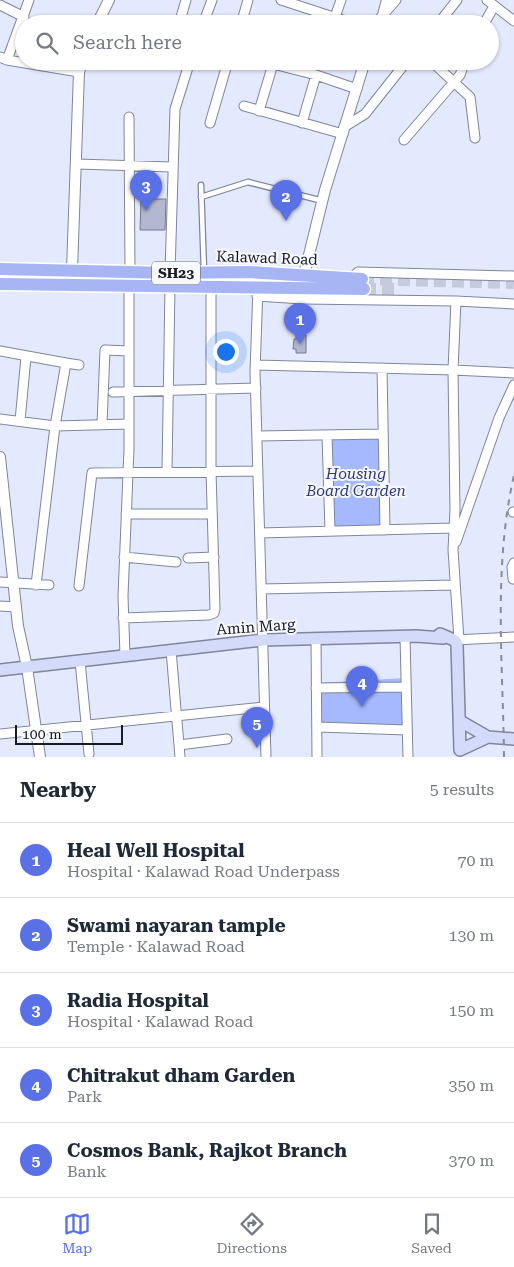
<!DOCTYPE html>
<html lang="en">
<head>
<meta charset="utf-8">
<style>
  :root { --surface:#fff; --page:#f2f2f3; --text:#1f2937; --muted:#747a83; --line:#e0e1e3; --accent:#5970e6 }
  body { margin:0; font-family:"Roboto Serif",serif; background:var(--page); color:var(--text) }
  .scale { position:absolute; left:15px; bottom:12px; width:108px; box-sizing:border-box; padding-left:5px; border:2px solid #181b23; border-top:0; font-size:14px; line-height:18px; white-space:nowrap; color:#181b23; -webkit-text-stroke:4px #f6f8fd; paint-order:stroke }
  .you { position:absolute; left:225px; top:351px; width:18px; height:18px; margin:-12px; border:4px solid #fff; border-radius:50%; background:#1a73e8; box-shadow:0 0 0 8px #1a73e833 }
  .badge { display:grid; place-items:center; width:32px; height:32px; border-radius:50%; background:var(--accent); color:#fff; font-size:16px; font-weight:700 }
  .pin { position:absolute; translate:-50% -41px; filter:drop-shadow(0 1px 2px #0008) }
  .pin::after { content:''; position:absolute; top:26px; width:18px; height:15px; background:inherit; clip-path:polygon(0 0,100% 0,50% 100%) }
  .list { margin:0; padding:0; list-style:none }
  h2 { display:flex; justify-content:space-between; align-items:center; height:65px; margin:0; padding:0 20px; font-size:21px }
  h2 small { font-size:16px; font-weight:400; color:var(--muted) }
  .list li { display:grid; grid-template-columns:32px 1fr auto; gap:15px; align-items:center; box-sizing:border-box; height:75px; padding:0 20px; border-top:1px solid var(--line) }
  .list b { display:block; font-size:19px; white-space:nowrap }
  .list p { margin:0; font-size:16px; white-space:nowrap; color:var(--muted) }
  .list em { font-size:16px; font-style:normal; color:var(--muted) }
  .icon { flex:none; width:28px; height:28px; fill:none; stroke:currentColor; stroke-width:2; stroke-linecap:round; stroke-linejoin:round }
  .map { position:relative; flex:none; width:514px; height:757px; overflow:hidden }
  .search { position:absolute; background:var(--surface); box-shadow:0 1px 4px #0004; left:15px; right:15px; top:15px; height:55px; display:flex; align-items:center; gap:12px; box-sizing:border-box; padding:0 18px; border-radius:28px; color:var(--muted); font-size:19px }
  .sheet { height:440px; background:var(--surface) }
  nav { display:flex; justify-content:space-around; align-items:center; box-sizing:border-box; height:70px; border-top:1px solid var(--line); background:var(--surface); font-size:14px; color:var(--muted) }
  nav a { display:grid; justify-items:center; gap:2px }
  nav .on { color:var(--accent) }
  .map>svg:first-child { display:block }
</style>
</head>
<body>
<div class="map">
<svg width="514" height="757" viewBox="0 0 514 757">
  <rect width="100%" height="100%" fill="#e4eafe"/>
  <path fill="#a6b9fe" d="M383 434 385 530 330 531 327 435Z
    M406 678 407 730 317 727 316 683Z"/>
  <path fill="#b1b8d0" stroke="#747b91" d="M141 199H166L165 230H140Z
    M297 334 306 335V353H296V349H293L294 339H296Z"/>
  <g fill="none" stroke-linecap="round" stroke-linejoin="round">
    <path stroke="#c5cbdd" stroke-width="12" stroke-dasharray="12 6" stroke-linecap="butt" d="M362 279 514 283
      M364 289H397"/>
    <g stroke="#7f869c" stroke-width="7">
      <path id="service" d="M201 185 204 271
        M201 197 248 182 323 201"/>
    </g>
    <g stroke="#7f869c" stroke-width="11">
      <path id="minor" d="M281 0 355 24
        M487 0 514 21
        M0 5 24 17
        M383 15 396 0
        M335 17 341 0
        M381 19 387 24
        M179 24 186 0
        M203 24 212 0
        M241 24 248 0
        M438 24 457 0
        M484 24 494 6
        M0 57 7 60 79 72
        M7 60 29 0
        M431 61 470 97 475 138
        M244 106 343 134
        M259 111 273 64 316 75 357 89
        M129 117 130 272
        M210 123 228 61
        M302 123 316 75
        M344 127 365 114 407 61
        M404 140 460 75 465 61
        M77 164 172 167
        M170 273 175 109 190 61
        M352 278 358 272 514 276
        M258 287 255 372 266 757
        M257 296 302 299 456 301 514 304
        M456 301 453 370 455 510 453 550 459 640
        M0 351 66 363 55 426 36 585
        M66 363 79 365
        M256 365 453 370 514 373
        M382 368 385 530
        M113 392 256 388
        M0 419 55 426 129 424
        M20 421 26 357
        M102 424 105 350 129 351
        M327 435 330 531
        M257 436 383 434
        M167 471 170 286
        M513 512H514
        M126 514H212
        M260 533 453 528
        M456 542 499 418 514 385
        M124 557 176 562
        M188 558 214 557
        M513 579 512 567 514 563
        M0 582 49 585
        M79 586 92 473 258 471
        M261 589 455 585
        M0 606 16 607
        M123 618 209 615 214 613 215 609 211 471V286
        M405 637 408 757
        M316 639 317 757
        M454 640 514 637
        M171 650 180 757
        M125 656 123 596 129 449V286
        M80 661 89 754
        M316 688 406 687
        M317 727 407 730
        M0 734 264 707
        M179 745 227 739"/>
    </g>
    <g stroke="#7f869c" stroke-width="12">
      <path id="tertiary" d="M97 24 109 0
        M377 24 383 15 387 0
        M72 270 79 72 83 61
        M303 274 306 267 325 190 365 61
        M0 457 18 626 27 667 40 757"/>
    </g>
    <g stroke="#7f869c" stroke-width="14">
      <path id="secondary" d="M440 634 454 640 457 644 460 750 488 737
        M0 670 263 640 416 636 443 638 446 637
        M460 721 488 737 514 739"/>
    </g>
    <g stroke="#fff" stroke-width="15">
      <path id="primary" d="M0 269 170 273 248 272 362 279
        M0 284 364 289"/>
    </g>
    <use href="#service" stroke="#fff" stroke-width="4.5"/>
    <use href="#minor" stroke="#fff" stroke-width="9"/>
    <use href="#tertiary" stroke="#fff" stroke-width="10"/>
    <use href="#secondary" stroke="#d3dafa" stroke-width="11"/>
    <use href="#primary" stroke="#a7b5f4" stroke-width="12"/>
    <path stroke="#878c9a" stroke-width="2" stroke-dasharray="6 6" stroke-linecap="butt" d="M504 757C503 662 493 568 514 475"/>
  </g>
  <g text-anchor="middle" dominant-baseline="central" stroke-width="4" stroke-linejoin="round" paint-order="stroke">
    <rect fill="#f6f8fd" stroke="#5b5d64" stroke-width="1" x="152" y="261.5" width="48" height="23" rx="4"/>
    <g font-size="14" font-weight="bold" fill="#181b23">
      <text x="176" y="273">SH23</text>
    </g>
    <g font-size="15" fill="#181b23" stroke="#f6f8fd">
      <text transform="translate(267 258) rotate(2)">Kalawad Road</text>
      <text transform="translate(256 627) rotate(-4)">Amin Marg</text>
    </g>
    <g font-size="15" font-style="italic" fill="#2a3784" stroke="#f6f8fd">
      <text x="356" y="474">Housing<tspan x="356" dy="17">Board Garden</tspan></text>
    </g>
  </g>
</svg>
<div class="scale">100 m</div>
<div class="you"></div>
<div class="pin badge" style="left:300px;top:344px">1</div>
<div class="pin badge" style="left:286px;top:221px">2</div>
<div class="pin badge" style="left:146px;top:211px">3</div>
<div class="pin badge" style="left:362px;top:707px">4</div>
<div class="pin badge" style="left:257px;top:748px">5</div>
<div class="search"><svg class="icon" aria-label="search" viewBox="0 0 24 24"><circle cx="10" cy="10" r="6"/><path d="M15 15l6 6"/></svg>Search here</div>
</div>
<section class="sheet">
<h2>Nearby<small>5 results</small></h2>
<ul class="list">
<li><span class="badge">1</span><div><b>Heal Well Hospital</b><p>Hospital · Kalawad Road Underpass</p></div><em>70 m</em></li>
<li><span class="badge">2</span><div><b>Swami nayaran tample</b><p>Temple · Kalawad Road</p></div><em>130 m</em></li>
<li><span class="badge">3</span><div><b>Radia Hospital</b><p>Hospital · Kalawad Road</p></div><em>150 m</em></li>
<li><span class="badge">4</span><div><b>Chitrakut dham Garden</b><p>Park</p></div><em>350 m</em></li>
<li><span class="badge">5</span><div><b>Cosmos Bank, Rajkot Branch</b><p>Bank</p></div><em>370 m</em></li>
</ul>
</section>
<nav>
<a class="on"><svg class="icon" aria-label="map" viewBox="0 0 24 24"><path d="M3 6l6-2 6 2 6-2v14l-6 2-6-2-6 2zM9 4v14M15 6v14"/></svg>Map</a>
<a><svg class="icon" aria-label="directions" viewBox="0 0 24 24"><path d="M12 3l9 9-9 9-9-9zM9 14v-3h6M13 9l2 2-2 2"/></svg>Directions</a>
<a><svg class="icon" aria-label="saved" viewBox="0 0 24 24"><path d="M7 4h10v16l-5-4-5 4z"/></svg>Saved</a>
</nav>
</body>
</html>
